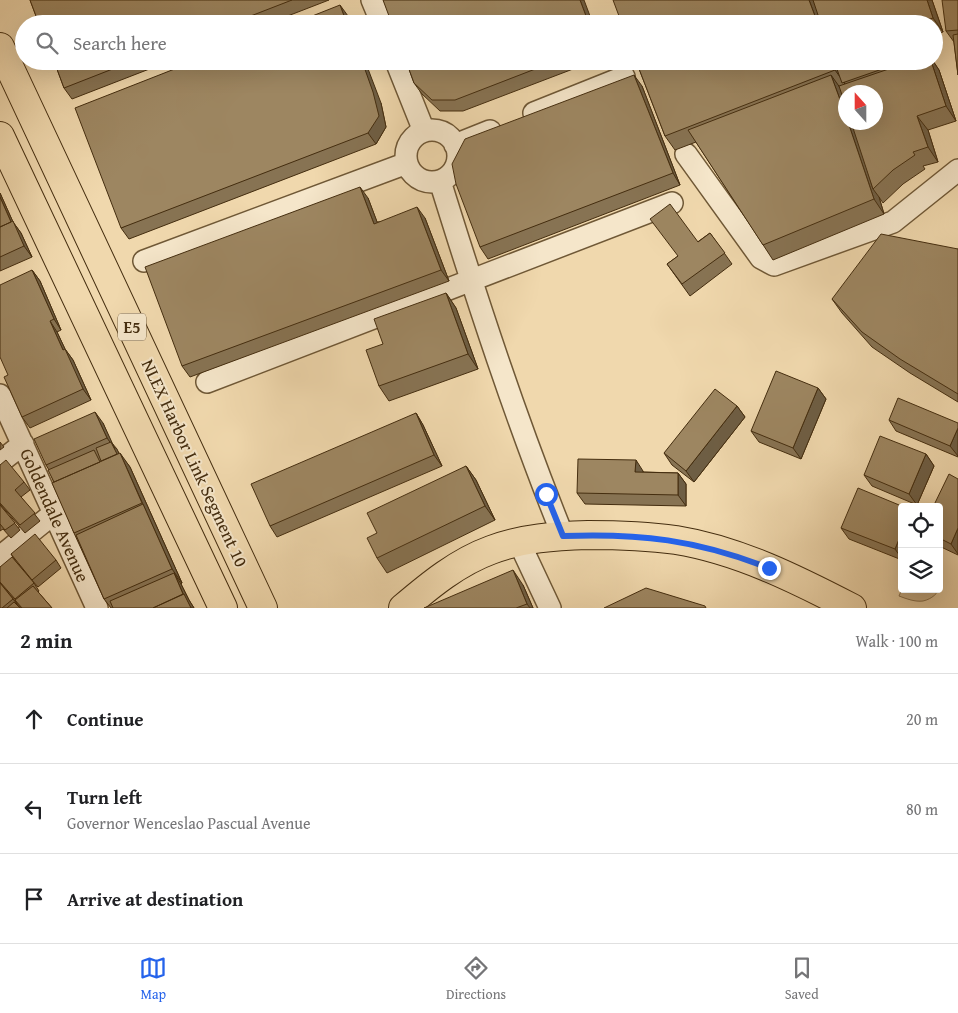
<!DOCTYPE html>
<html lang="en">
<head>
<meta charset="utf-8">
<style>
  :root { --surface:#fff; --page:#f2f2f2; --text:#202124; --muted:#757577; --line:#e0e0e0; --accent:#2563eb }
  body { margin:0; font-family:"Gentium Book Plus",serif; background:var(--page); color:var(--text) }
  .controls { position:absolute; right:15px; bottom:15px; display:grid; overflow:hidden; border-radius:5px; box-shadow:0 5px 20px #0002 }
  .controls button { width:45px; height:45px; display:grid; place-items:center; padding:0; border:0; border-bottom:1px solid var(--line); background:var(--surface); color:var(--text); font:25px sans-serif }
  .compass { position:absolute; left:838px; top:85px; width:45px; height:45px; border-radius:50%; background:var(--surface); box-shadow:0 5px 20px #0002; rotate:339deg }
  .stop { position:absolute; width:15px; height:15px; margin:-11px; border:4px solid #2563eb; border-radius:50%; background:#fff }
  .stop.end { background:#2563eb; border-color:#fff; box-shadow:0 1px 5px #0008 }
  .list { margin:0; padding:0; list-style:none }
  h2 { display:flex; justify-content:space-between; align-items:center; height:65px; margin:0; padding:0 20px; font-size:21px }
  h2 small { font-size:16px; font-weight:400; color:var(--muted) }
  .list li { display:grid; grid-template-columns:32px 1fr auto; gap:15px; align-items:center; box-sizing:border-box; height:90px; padding:0 20px; border-top:1px solid var(--line) }
  .list b { display:block; font-size:19px; white-space:nowrap }
  .list p { margin:0; font-size:16px; white-space:nowrap; color:var(--muted) }
  .list em { font-size:16px; font-style:normal; color:var(--muted) }
  .icon { flex:none; width:28px; height:28px; fill:none; stroke:currentColor; stroke-width:2; stroke-linecap:round; stroke-linejoin:round }
  .map { position:relative; flex:none; width:958px; height:608px; overflow:hidden }
  .search { position:absolute; background:var(--surface); box-shadow:0 5px 20px #0002; left:15px; right:15px; top:15px; height:55px; display:flex; align-items:center; gap:12px; box-sizing:border-box; padding:0 18px; border-radius:28px; color:var(--muted); font-size:19px }
  .sheet { height:335px; background:var(--surface) }
  nav { display:flex; justify-content:space-around; align-items:center; box-sizing:border-box; height:70px; border-top:1px solid var(--line); background:var(--surface); font-size:14px; color:var(--muted) }
  nav a { display:grid; justify-items:center; gap:2px }
  nav .on { color:var(--accent) }
  .map>svg:first-child { display:block }
</style>
</head>
<body>
<div class="map">
<svg width="958" height="608" viewBox="0 0 958 608">
  <rect width="100%" height="100%" fill="#f0d8ad"/>
  <filter id="stains"><feTurbulence type="fractalNoise" baseFrequency=".004" numOctaves="4"/><feColorMatrix values="0 0 0 0 .2 0 0 0 0 .09 0 0 0 0 .02 0 0 0 .5 -.17"/></filter>
  <radialGradient id="worn" r=".72"><stop offset=".6" stop-color="#630" stop-opacity="0"/><stop offset="1" stop-color="#630" stop-opacity=".3"/></radialGradient>
  <path fill="#d3bb92" stroke="#8c7450" d="M939 563C947 578 941 597 923 601 915 602 907 599 899 596L902 589H939Z"/>
  <g fill="none" stroke-linecap="round" stroke-linejoin="round">
    <g stroke="#6f5836" stroke-width="24">
      <path id="minor" d="M372 0 382 24
        M396 61 424 131
        M534 113 624 77
        M406 156a26 26 0 1 1 52 0a26 26 0 1 1-52 0Z
        M455 145 490 131
        M686 154 761 258 774 265 893 222 958 170
        M440 181C477 300 516 420 563 536
        M144 261 407 163
        M207 382 672 203
        M0 395 97 608
        M0 462 23 444
        M519 542 550 608
        M0 557 53 514"/>
    </g>
    <g stroke="#442d0f" stroke-width="30">
      <path id="major" d="M403 608C430 585 458 562 491 550 522 538 556 536 588 535 617 535 647 536 676 540 738 550 796 579 852 608"/>
    </g>
    <g stroke="#442d0f" stroke-width="30">
      <path id="highway" d="M0 47 263 608
        M0 136 223 608"/>
    </g>
    <use href="#minor" stroke="#f5e6ca" stroke-width="21"/>
    <use href="#major" stroke="#f0d8ad" stroke-width="28"/>
    <use href="#highway" stroke="#f0d8ad" stroke-width="28"/>
  </g>
  <path fill="#877353" stroke="#442d0f" d="M30 0H329L267 24H39Z
    M932 0 943 32 934 35V24H622Z
    M958 0V75L954 42 946 31Z
    M54 61H170L72 99 64 88Z
    M406 61H594L463 111H440L422 94 414 83Z
    M636 61H901L903 65 912 61H933L939 70 956 121 928 130 938 162 923 166 925 169 903 184 883 203 879 197 884 214 773 260 696 142 675 150 665 136Z
    M642 86 680 185 488 259 480 247Z
    M381 103 386 127 376 144 129 239 121 228Z
    M0 193 13 222 21 233 32 257 0 271Z
    M368 198 377 222 425 218 449 281 190 377 182 366Z
    M710 233 732 264 690 296 667 264Z
    M958 249V402L910 373 872 347 842 313 832 299Z
    M32 270 40 281 61 330 57 332 65 349 73 360 91 400 30 428 22 417Z
    M446 293 456 308 478 369 389 401 379 386 383 344Z
    M818 388 826 399 801 459 759 442 751 431Z
    M737 406 745 417 694 482 672 465 664 453Z
    M416 413 423 425 442 466 277 537 270 526Z
    M889 420 958 428V457L896 431Z
    M103 423 111 442 119 453 130 467 182 583 181 584 189 600 194 608H111L104 599 74 533 49 470 46 465Z
    M0 442 4 447 0 450Z
    M926 454 934 466 917 505 872 486 864 475Z
    M0 465 24 482 30 490 21 497 40 521 25 533 0 504Z
    M466 466 476 480 495 520 387 573 377 558V533Z
    M643 471V472L678 473 686 484V506L585 504 577 493Z
    M958 479V555L939 546V507Z
    M0 505 20 530 11 538 3 529 0 531Z
    M902 507V560L849 539 841 528Z
    M11 554 56 560 61 568 38 587 16 562Z
    M0 567 34 583 39 591 38 592 52 608H21L0 583Z
    M523 585 533 608H424Z
    M13 599 20 608H0Z"/>
  <path fill="#6e5e44" stroke="#442d0f" d="M580 0H584L593 24H589Z
    M809 0H814L823 24H818Z
    M927 0H932L943 32 933 18Z
    M340 5 348 16 351 24H347Z
    M362 61H365L381 103 386 127 376 144 368 133Z
    M832 61H837L845 84 835 70Z
    M886 61H887L895 73 898 82 888 67Z
    M931 61H933L939 70 956 121 946 106Z
    M634 75 642 86 680 185 673 173Z
    M831 75 841 89 846 101V116Z
    M917 116 928 130 938 162 928 147Z
    M848 122H853L873 189 879 197 884 214 874 199Z
    M360 187 368 198 382 235 374 224Z
    M0 193 13 222 21 233 32 257 24 246 12 224 0 197Z
    M417 207 425 218 449 281 441 270Z
    M32 270 40 281 61 330 54 319Z
    M446 293 456 308 478 369 468 354Z
    M50 321 57 332 65 349 73 360 91 400 83 389 63 350Z
    M818 388 826 399 801 459 793 448Z
    M737 406 745 417 694 482 686 471Z
    M95 412 103 423 115 449 107 438Z
    M416 413 423 425 442 466 434 455Z
    M958 428V456L950 446Z
    M111 442 117 449 125 467 119 460Z
    M120 453 130 467 182 583 172 569Z
    M926 454 934 466 917 505 909 494Z
    M636 460 643 471V483L635 472Z
    M466 466 476 480 495 520 485 506Z
    M678 473 686 484V506L678 495Z
    M958 528V554L951 544Z
    M902 532V559L895 549Z
    M513 570 523 585 533 608H530L527 604Z
    M174 573 181 584 189 600 194 608H191L184 596Z"/>
  <path fill="#9d8661" stroke="#442d0f" d="M30 0H292L230 24H39Z
    M383 0H580L589 24H392Z
    M613 0H809L818 24H622Z
    M813 0H927L933 18 921 22 920 18 903 24H821Z
    M942 0H958V30L946 31Z
    M340 5 347 24H292Z
    M958 34V75L953 35Z
    M54 61H133L64 88Z
    M195 61H362L373 92 379 116 368 133 121 228 75 108Z
    M406 61H556L455 100H432L414 83Z
    M636 61H832L835 70 665 136Z
    M834 61H886L888 67 842 83Z
    M912 61H931L946 106 917 116 928 147 913 152 915 155 893 170 873 189 851 122H876V92H846V107L839 86Z
    M634 75 673 173 480 247 456 184 452 164 465 139Z
    M831 75 846 116V122H848L874 199 763 245 688 130Z
    M360 187 374 224 417 207 441 270 182 366 145 267Z
    M0 197 11 222 0 227Z
    M670 204 698 242 710 233 725 253 682 284 667 264 678 256 650 219Z
    M13 221 24 246 0 257V227Z
    M881 234 958 249V394L900 359 862 332 832 299Z
    M32 270 54 319 50 321 63 350 65 349 83 389 22 417 4 377 8 375 0 357V285Z
    M446 293 468 354 379 386 366 350 383 344 374 319Z
    M776 371 818 388 793 448 751 431Z
    M715 389 737 406 686 471 664 453Z
    M898 398 958 423V428L950 446 889 420Z
    M95 412 107 438 46 465 34 439Z
    M416 413 434 455 270 526 251 484Z
    M880 436 926 454 909 494 864 475Z
    M111 442 117 454 101 461 96 448Z
    M94 450 100 462 54 482 48 470Z
    M120 453 142 503 74 533 52 483Z
    M578 459 636 460 635 472 678 473V495L577 493Z
    M6 460 24 482 15 490 35 513 20 525 0 503V465Z
    M466 466 485 506 377 558 367 538 377 533 367 513Z
    M949 474 958 479V528L951 544 939 538V507H933Z
    M858 488 904 507H902V532L895 549 841 528Z
    M143 504 172 569 104 599 76 535Z
    M0 505 15 523 5 530 0 524Z
    M35 534 56 560 32 580 11 554Z
    M12 557 34 583 15 599 0 582V567Z
    M513 570 527 604 516 608H424Z
    M174 573 183 594 153 608H113L110 601Z
    M0 583 13 599 2 608H0Z
    M33 586 52 608H22L15 600Z
    M646 588 705 606 706 608H604Z
    M184 594 191 608H153Z
    M14 602 20 608H7Z"/>
  <g fill="none" stroke-linecap="round" stroke-linejoin="round">
    <path stroke="#2563eb" stroke-width="6" d="M546 494 563 536C640 533 697 540 769 568"/>
  </g>
  <g text-anchor="middle" dominant-baseline="central" stroke-width="4" stroke-linejoin="round" paint-order="stroke">
    <rect fill="#f5e6ca" stroke="#796447" stroke-width="1" x="118" y="313.5" width="28" height="27" rx="4"/>
    <g font-size="16" font-weight="bold" fill="#442d0f">
      <text x="132" y="327">E5</text>
    </g>
    <g font-size="18" fill="#442d0f" stroke="#f5e6ca">
      <text transform="translate(195 463) rotate(65)">NLEX Harbor Link Segment 10</text>
      <text transform="translate(55 515) rotate(66)">Goldendale Avenue</text>
    </g>
  </g>
  <rect width="100%" height="100%" filter="url(#stains)"/>
  <rect width="100%" height="100%" fill="url(#worn)"/>
</svg>
<div class="controls">
<button><svg class="icon" aria-label="locate" viewBox="0 0 24 24"><circle cx="12" cy="12" r="6"/><path d="M12 2v4M12 18v4M2 12h4M18 12h4"/></svg></button>
<button><svg class="icon" aria-label="layers" viewBox="0 0 24 24"><path d="M12 4l9 5-9 5-9-5zM3 14l9 5 9-5"/></svg></button>
</div>
<svg class="compass" viewBox="-18 -18 36 36"><path d="M0-13l5 13h-10z" fill="#e53935"/><path d="M0 13l5-13h-10z" fill="#757577"/></svg>
<div class="stop" style="left:546px;top:494px"></div>
<div class="stop end" style="left:769px;top:568px"></div>
<div class="search"><svg class="icon" aria-label="search" viewBox="0 0 24 24"><circle cx="10" cy="10" r="6"/><path d="M15 15l6 6"/></svg>Search here</div>
</div>
<section class="sheet">
<h2>2 min<small>Walk · 100 m</small></h2>
<ul class="list">
<li><svg class="icon" aria-label="ahead" viewBox="0 0 24 24"><path d="M12 20V5M6 11l6-6 6 6"/></svg><div><b>Continue</b></div><em>20 m</em></li>
<li><svg class="icon" aria-label="left" viewBox="0 0 24 24"><path d="M17 20v-9H6M10 6l-5 5 5 5"/></svg><div><b>Turn left</b><p>Governor Wenceslao Pascual Avenue</p></div><em>80 m</em></li>
<li><svg class="icon" aria-label="arrive" viewBox="0 0 24 24"><path d="M6 21V4h12l-3 4 3 4H6"/></svg><div><b>Arrive at destination</b></div></li>
</ul>
</section>
<nav>
<a class="on"><svg class="icon" aria-label="map" viewBox="0 0 24 24"><path d="M3 6l6-2 6 2 6-2v14l-6 2-6-2-6 2zM9 4v14M15 6v14"/></svg>Map</a>
<a><svg class="icon" aria-label="directions" viewBox="0 0 24 24"><path d="M12 3l9 9-9 9-9-9zM9 14v-3h6M13 9l2 2-2 2"/></svg>Directions</a>
<a><svg class="icon" aria-label="saved" viewBox="0 0 24 24"><path d="M7 4h10v16l-5-4-5 4z"/></svg>Saved</a>
</nav>
</body>
</html>
